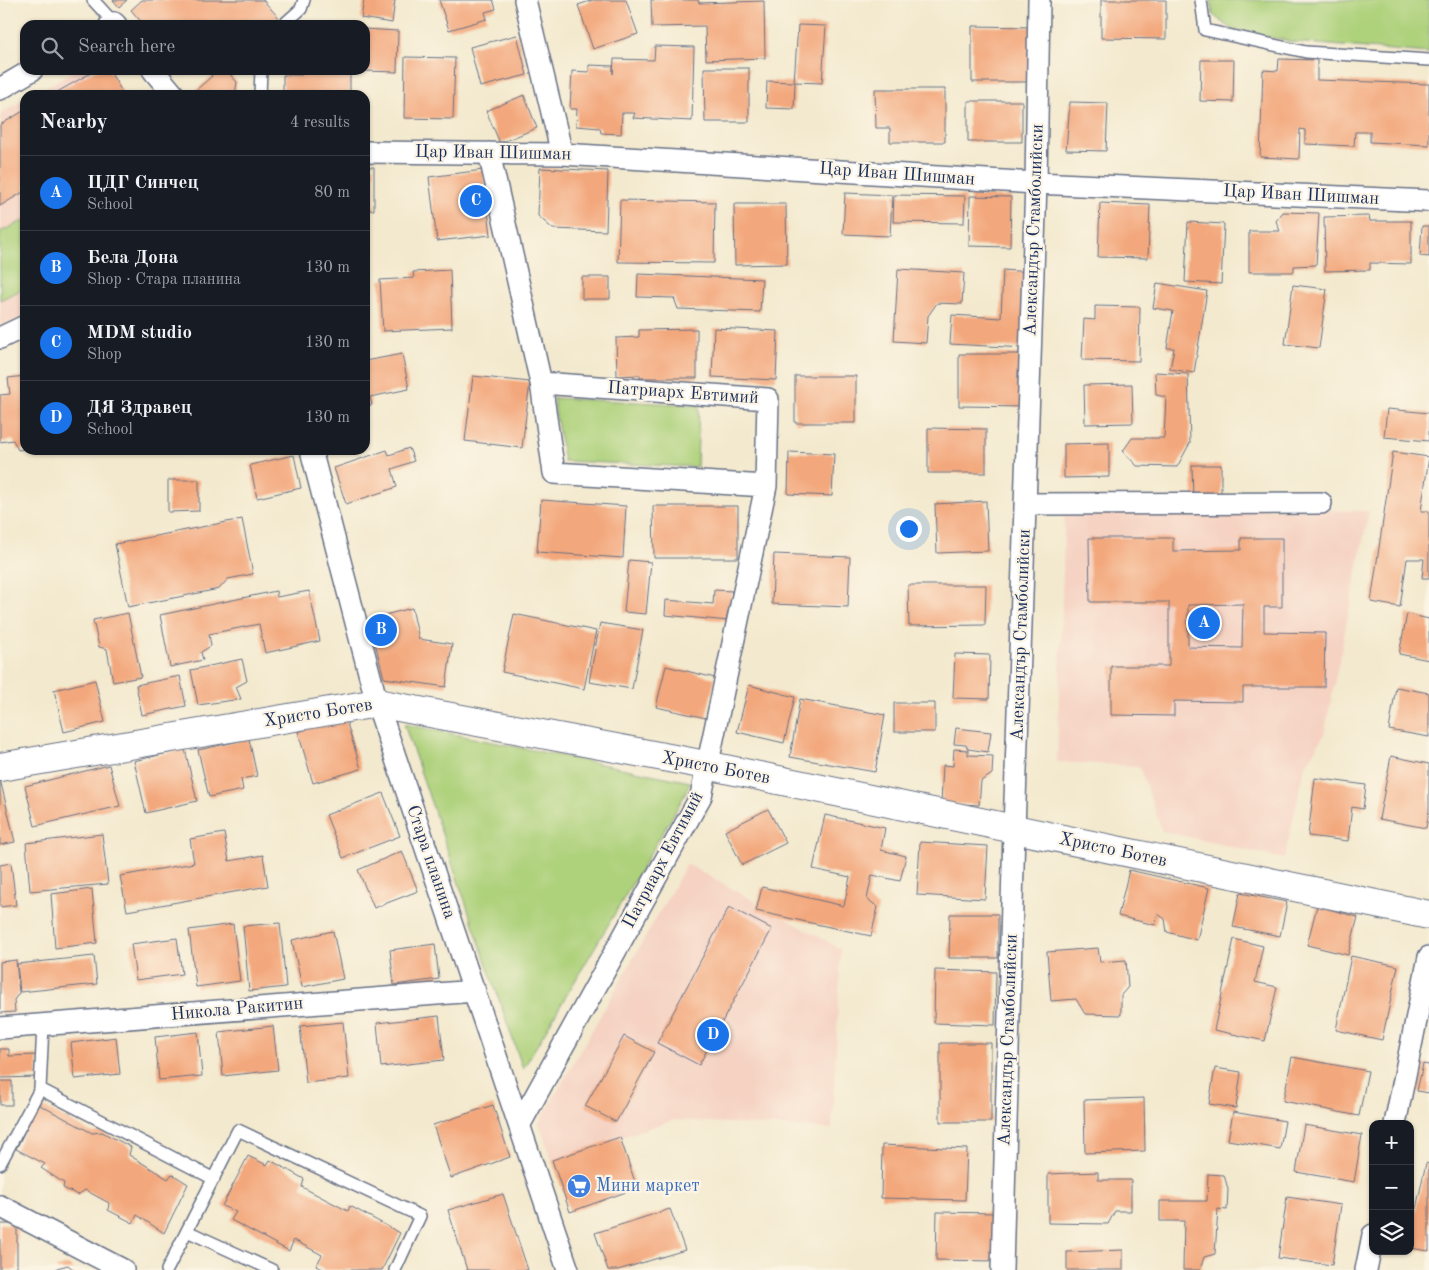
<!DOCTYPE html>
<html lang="en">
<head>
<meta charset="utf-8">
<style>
  :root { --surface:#171b24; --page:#242831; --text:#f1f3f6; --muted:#9ea1a6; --line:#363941; --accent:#1a73e8 }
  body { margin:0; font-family:"Old Standard TT",serif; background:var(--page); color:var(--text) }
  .controls { position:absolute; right:15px; bottom:15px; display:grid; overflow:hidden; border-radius:10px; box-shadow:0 1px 4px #0004 }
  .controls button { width:45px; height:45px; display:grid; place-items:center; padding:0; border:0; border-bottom:1px solid var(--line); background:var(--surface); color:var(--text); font:25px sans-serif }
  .you { position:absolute; left:908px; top:528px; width:18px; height:18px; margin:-12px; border:4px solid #fff; border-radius:50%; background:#1a73e8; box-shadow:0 0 0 8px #1a73e833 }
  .badge { display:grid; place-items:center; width:32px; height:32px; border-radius:50%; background:var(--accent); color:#fff; font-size:16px; font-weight:700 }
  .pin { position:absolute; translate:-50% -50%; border:2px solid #fff; box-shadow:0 1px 5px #0006 }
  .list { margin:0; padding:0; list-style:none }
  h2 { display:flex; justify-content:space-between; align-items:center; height:65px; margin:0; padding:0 20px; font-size:21px }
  h2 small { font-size:16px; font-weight:400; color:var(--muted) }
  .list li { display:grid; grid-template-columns:32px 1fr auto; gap:15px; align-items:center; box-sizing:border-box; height:75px; padding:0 20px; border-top:1px solid var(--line) }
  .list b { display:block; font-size:19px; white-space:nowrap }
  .list p { margin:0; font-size:16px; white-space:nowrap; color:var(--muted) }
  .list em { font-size:16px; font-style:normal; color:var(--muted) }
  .icon { flex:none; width:28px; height:28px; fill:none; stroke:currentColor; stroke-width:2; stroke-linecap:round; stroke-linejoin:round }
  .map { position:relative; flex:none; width:1429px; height:1270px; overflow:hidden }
  .search { position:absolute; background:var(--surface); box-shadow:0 1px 4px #0004; left:20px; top:20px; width:350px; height:55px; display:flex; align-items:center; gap:12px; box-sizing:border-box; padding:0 18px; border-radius:15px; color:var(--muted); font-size:19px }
  .panel { position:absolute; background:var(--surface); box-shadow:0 1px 4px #0004; left:20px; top:90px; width:350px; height:365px; border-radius:15px }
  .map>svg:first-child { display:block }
</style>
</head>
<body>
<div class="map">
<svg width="1429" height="1270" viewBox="0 0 1429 1270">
  <rect width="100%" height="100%" fill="#fcf5e5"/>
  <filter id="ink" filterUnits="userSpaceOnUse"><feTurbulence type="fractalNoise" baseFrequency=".02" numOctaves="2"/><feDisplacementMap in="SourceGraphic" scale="10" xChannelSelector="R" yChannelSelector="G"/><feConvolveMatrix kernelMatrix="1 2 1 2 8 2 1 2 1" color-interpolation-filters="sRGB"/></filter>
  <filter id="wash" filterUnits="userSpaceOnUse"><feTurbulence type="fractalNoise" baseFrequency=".0096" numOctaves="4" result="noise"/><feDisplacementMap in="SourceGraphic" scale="20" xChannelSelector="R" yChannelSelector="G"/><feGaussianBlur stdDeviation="1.12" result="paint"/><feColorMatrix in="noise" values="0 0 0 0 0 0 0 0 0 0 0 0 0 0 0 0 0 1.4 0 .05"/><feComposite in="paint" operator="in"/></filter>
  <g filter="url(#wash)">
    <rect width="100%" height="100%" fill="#f3e9ce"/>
    <path fill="#f5d2c2" d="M76 70H110L124 95H32Z
      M25 99V316L0 327V114Z
      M1065 506 1369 511 1324 735 1305 767 1284 859 1162 831 1139 766 1057 762Z
      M687 864 841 949 832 1129 673 1120 552 1160 539 1123Z"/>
    <path fill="#aed17b" stroke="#64806c" d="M1211 0H1429V53L1293 42 1231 29 1213 15Z
      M25 220V288L0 300V232Z
      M553 398 699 405 697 467 564 461Z
      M404 724 690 782 683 798 523 1069Z"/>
    <g id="blocks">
      <path fill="#f3a77b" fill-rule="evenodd" d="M113 0H127L119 7Z
        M142 0H263L279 18 271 25H144L131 10Z
        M364 0H395L392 23 361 18Z
        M439 0H493L496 9 485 12 487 19 449 30Z
        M593 0H626L638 34 593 49 578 5Z
        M651 0H698L699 3 764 1 765 58 706 60 705 26 652 27Z
        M1101 0H1166V39L1101 38Z
        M798 25 826 26 822 83 795 82 794 109 766 108 767 81 794 82Z
        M972 26 1032 27 1031 82H972Z
        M365 29 398 31 397 72 365 71Z
        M517 35 527 75 480 87 470 47Z
        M655 46 694 47 692 121 633 118 635 113H622L621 134 601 133 600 128 576 126 577 109H570L572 71 589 72V65L613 66V74L614 59 654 60Z
        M405 57 455 58 453 119 404 118Z
        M1279 59 1317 60V80L1429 84V145L1370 142V132H1355L1354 146 1305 144V130L1300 129 1299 159 1260 157 1263 70 1278 71Z
        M1201 60H1234L1233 102 1200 101Z
        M704 68H749V122H705Z
        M96 70H109L124 95H52Z
        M207 70H226L237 82 235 95H200L196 90 212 76Z
        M302 70H350V95H283V75H302Z
        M875 89H945V142H890V128H876Z
        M524 95 537 128 500 143 486 111Z
        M968 101H1022V142H968Z
        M1070 102 1108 103 1106 151 1066 150Z
        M25 110V191L0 206V125Z
        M365 167H374V210H365Z
        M540 168 608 171 606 231 553 229 538 216Z
        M483 170 491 235 437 241 429 177Z
        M845 193 892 195 890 236 843 234Z
        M894 195 965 196 964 223 893 222Z
        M970 196 1011 197 1010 247 969 246Z
        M620 200 715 202 714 263 618 262Z
        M1100 203 1150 205 1148 258 1098 257Z
        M734 204H786L787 264 735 265Z
        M1283 212 1319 213 1316 265 1294 266V272H1249V231H1280L1276 221Z
        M1369 216 1370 221H1411V264L1370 263V270L1325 271 1324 217Z
        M1188 222 1224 224 1221 284 1185 282Z
        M1422 226H1429V257L1420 256Z
        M898 269 964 273 962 304 937 303 928 316 926 343 894 341Z
        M450 270 452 328 383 331 380 280 414 278 413 272Z
        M1003 270 1030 272 1025 348 950 344 952 315 1001 318Z
        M638 274 762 279 760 312 678 309 674 298 637 297Z
        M582 277H610V299H582Z
        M1157 283 1207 291 1194 373 1170 369 1174 348H1167L1173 311 1153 308Z
        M1293 285 1327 289 1319 348 1285 344Z
        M1095 306 1140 307 1139 361 1082 360 1084 319 1095 320Z
        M714 328 778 331 776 380 712 377Z
        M697 329V378H640V375L617 376 616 338 639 337V330Z
        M402 354 409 389 370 397 372 405 365 406V361Z
        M959 354H1026V407L959 406Z
        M1155 372 1188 374 1190 443 1177 467 1137 466 1123 451 1132 438H1164L1166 397 1156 395Z
        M25 376V449L18 450 13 440 0 442V395L10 394 8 378Z
        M473 376 530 382 522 448 465 441Z
        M795 376H856V423H795Z
        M1132 384 1133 423 1085 424 1084 385Z
        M1387 409 1429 413V441L1384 437Z
        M928 428 986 429V473H928Z
        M1109 443V477L1064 478V444Z
        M409 448 414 461 392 469 397 487 346 504 334 468 387 450 389 455Z
        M789 452 834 454 832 496 788 494Z
        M1393 452 1429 457 1421 511H1429V578H1422L1424 559H1407L1400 607 1371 602Z
        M294 455 301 488 257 498 250 465Z
        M1192 465H1221V499H1193Z
        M168 480H199V511L168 512Z
        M541 500 626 506 623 558 537 552Z
        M986 501 988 551 937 553 935 504Z
        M653 506H738V558H654Z
        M242 519 253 574 228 579 219 589 128 607 115 544Z
        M1089 538H1173V551L1241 550V538H1282V607H1264V632L1325 633 1324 687H1243V702L1174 701V716L1111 715V666H1169V602H1090ZM1243 604 1242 648 1188 647V605Z
        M774 554 850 557 848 607 772 604Z
        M629 560 651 562 646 614 624 612Z
        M908 585H986L985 625 909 626Z
        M714 590 732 591 729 621 665 615 666 600 713 604Z
        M276 591 277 597 309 591 320 641 265 653 259 624 209 634 211 646 201 652 203 660 170 667 160 615Z
        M412 608 419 639 452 644 446 687 384 678 369 619Z
        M128 613 141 677 113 682 107 649 99 647 93 620Z
        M514 614 596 631 584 689 502 672Z
        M1407 614 1429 619V660L1399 654Z
        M600 623 643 630 632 689 589 682Z
        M955 654 990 655 989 699 953 698Z
        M242 659 247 681 236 687 241 699 198 705 191 670Z
        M666 666 715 678 706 718 656 707Z
        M180 676 186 706 142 715 136 685Z
        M95 680 105 722 64 732 54 690Z
        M749 685 795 697 784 743 737 732Z
        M1396 687 1429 693V737L1389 730Z
        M800 699 885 715 875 772 790 757Z
        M894 703H935V732H894Z
        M345 717 361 769 313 783 298 732Z
        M956 728 991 732 988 752 968 749 966 745 954 744Z
        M249 739 257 776 241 779 243 790 209 797 198 750Z
        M185 749 197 801 146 813 134 761Z
        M954 749 968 750V755L993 756 992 774 981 781 979 805 941 803 943 765 953 766Z
        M1391 756 1429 764V811L1426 828 1379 819Z
        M109 765 120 806 35 826 25 786Z
        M1315 778 1366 785 1363 809 1352 807 1348 841 1308 836Z
        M0 779 15 842 0 845Z
        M383 793 400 836 343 858 326 815Z
        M768 809 786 843 742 865 725 831Z
        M825 815 885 828 881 850 906 856 900 881 872 875 867 899 878 907 871 936 756 911 762 887 844 906 850 877 813 869Z
        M224 833 229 861 263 855 268 886 127 911 120 876 194 863 190 839Z
        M102 834 108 884 30 891 26 843Z
        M920 842 988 846 985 899 917 895Z
        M402 851 418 891 374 908 358 870Z
        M11 863 16 905 0 907V865Z
        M1129 870 1209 888 1197 940 1167 932 1165 919 1158 914 1155 925 1118 916Z
        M92 889 97 943 55 948 51 894Z
        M1240 893 1287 902 1280 936 1233 927Z
        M1317 906 1358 917 1348 955 1307 945Z
        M729 907 772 929 699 1065 657 1043Z
        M950 914H998V958H949Z
        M280 923 286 987 249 991 243 926Z
        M233 924 240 981 196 987 189 930Z
        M333 931 343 979 302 987 292 940Z
        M177 938 182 974 136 980 131 944Z
        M1234 939 1263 946 1255 982 1277 987 1265 1041 1214 1030Z
        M435 944 439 979 394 985 390 950Z
        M1098 948 1100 962 1126 960 1128 987 1121 995V1015L1085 1014 1076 999 1051 1001 1047 952Z
        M94 956 97 984 20 992 17 964Z
        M1351 956 1398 966 1382 1040 1336 1030Z
        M16 960 19 993 14 1000 15 1012 0 1013V962Z
        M935 970 996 972 995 1025 934 1023Z
        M439 1016 444 1060 381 1067 377 1023Z
        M343 1022 349 1078 306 1083 300 1026Z
        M273 1026 278 1070 223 1076 219 1032Z
        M198 1032 202 1076 159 1080 155 1037Z
        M624 1036 654 1052 616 1122 585 1106Z
        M116 1037 120 1074 75 1079 71 1043Z
        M940 1043H991V1122H940Z
        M0 1049H9V1056L37 1055 38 1077 0 1078Z
        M1292 1057 1368 1071 1359 1116 1283 1101Z
        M1423 1064 1429 1065V1093L1417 1091Z
        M1215 1068 1241 1072 1236 1108 1209 1104Z
        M0 1081H12V1105H0Z
        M1144 1098 1145 1151 1085 1153 1084 1100Z
        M38 1104 92 1133 102 1132 131 1147 129 1155 168 1179 172 1174 188 1184 164 1233 137 1215 133 1223 108 1210 109 1203 85 1190 78 1195 63 1188 64 1183 41 1168 45 1164 16 1149Z
        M493 1105 510 1157 451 1178 433 1125Z
        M1233 1112 1285 1121 1280 1149 1228 1140Z
        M1304 1125 1362 1135 1354 1182 1296 1172Z
        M620 1137 637 1188 570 1212 552 1160Z
        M882 1145 967 1149 965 1200 881 1198Z
        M248 1156 267 1165 270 1160 304 1179 302 1187 348 1211 350 1206 400 1233 382 1270H325L316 1266 322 1255 294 1240 289 1251 231 1220 236 1212 222 1206Z
        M1426 1163 1429 1164V1251L1410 1248V1217L1414 1218Z
        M1098 1172V1180H1131V1211H1115L1108 1224 1048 1223V1174Z
        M1208 1174 1224 1175 1228 1189 1227 1210 1218 1209 1215 1254 1204 1257 1200 1270H1183L1184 1221H1160V1201H1207Z
        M503 1194 528 1270H467L448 1210Z
        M1287 1197 1341 1205 1332 1265 1278 1258Z
        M670 1209 685 1250 618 1270H608L595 1233Z
        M937 1212 997 1213 996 1261 936 1260Z
        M0 1224H17V1270H0Z
        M1123 1250V1270H1067V1252Z
        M68 1265 74 1270H56L57 1268Z"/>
    </g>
  </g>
  <g filter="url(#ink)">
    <use href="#blocks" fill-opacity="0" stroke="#677085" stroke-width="1"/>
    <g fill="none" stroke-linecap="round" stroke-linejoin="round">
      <g stroke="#677085" stroke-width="14">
        <path id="lane" d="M93 0 114 23
          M1201 0 1205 30 1306 52 1429 60
          M283 25 301 9 304 0
          M260 95 261 70
          M40 1089 43 1025
          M0 1164 40 1089 214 1179
          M187 1231 272 1270
          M167 1270 238 1130 420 1216 395 1270"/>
      </g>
      <g stroke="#677085" stroke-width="24">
        <path id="street" d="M525 0 562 154
          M110 25 114 23 116 25
          M153 70 174 95
          M0 89 32 70
          M365 152 562 154 1036 183 1429 201
          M489 153 541 383 554 473 766 486
          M0 338 25 326
          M311 450 377 703 568 1270
          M1025 504 1321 503
          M0 1028 475 991
          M520 1124 701 796 766 486 768 399 541 383
          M1395 1124 1429 957
          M0 1206 123 1270
          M1002 1270 1014 830 1036 183 1039 0
          M1366 1270 1373 1235"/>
      </g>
      <g stroke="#677085" stroke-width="30">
        <path id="secondary" d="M0 767 377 703 706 765 1429 915"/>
      </g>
      <use href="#lane" stroke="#fff" stroke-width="11"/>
      <use href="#street" stroke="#fff" stroke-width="21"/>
      <use href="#secondary" stroke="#fff" stroke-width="28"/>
    </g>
  </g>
  <defs>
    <g id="supermarket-disc" transform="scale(1.25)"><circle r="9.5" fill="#3f7fe0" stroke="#fcf5e5"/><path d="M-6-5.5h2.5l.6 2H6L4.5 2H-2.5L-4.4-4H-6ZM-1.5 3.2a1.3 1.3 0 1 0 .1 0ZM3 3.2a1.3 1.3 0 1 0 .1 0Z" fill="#fff"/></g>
  </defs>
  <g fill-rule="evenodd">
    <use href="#supermarket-disc" x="579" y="1186"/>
  </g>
  <g text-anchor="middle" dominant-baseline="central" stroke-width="4.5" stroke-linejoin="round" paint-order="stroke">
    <g font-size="18" fill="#1b2f5e" stroke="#fcf5e5">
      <text transform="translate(493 153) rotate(1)">Цар Иван Шишман</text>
      <text transform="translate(897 174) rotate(4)">Цар Иван Шишман</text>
      <text transform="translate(1301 195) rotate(3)">Цар Иван Шишман</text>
      <text transform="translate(1034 230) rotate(-88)">Александър Стамболийски</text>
      <text transform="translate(683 393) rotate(4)">Патриарх Евтимий</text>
      <text transform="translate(1021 635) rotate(-88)">Александър Стамболийски</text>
      <text transform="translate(318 713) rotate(-9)">Христо Ботев</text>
      <text transform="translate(716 768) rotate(11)">Христо Ботев</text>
      <text transform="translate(1113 850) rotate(12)">Христо Ботев</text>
      <text transform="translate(663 860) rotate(-62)">Патриарх Евтимий</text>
      <text transform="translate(431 862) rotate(71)">Стара планина</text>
      <text transform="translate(237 1009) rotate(-5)">Никола Ракитин</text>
      <text transform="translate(1008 1040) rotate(-88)">Александър Стамболийски</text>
    </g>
    <g font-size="18" fill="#366cbe" stroke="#fcf5e5" text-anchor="start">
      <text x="596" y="1186">Мини маркет</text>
    </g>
  </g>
</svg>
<div class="controls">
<button>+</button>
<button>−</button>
<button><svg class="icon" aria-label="layers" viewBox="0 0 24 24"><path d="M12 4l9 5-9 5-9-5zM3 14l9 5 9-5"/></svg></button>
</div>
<div class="you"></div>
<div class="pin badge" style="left:1204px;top:623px">A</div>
<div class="pin badge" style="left:381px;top:630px">B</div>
<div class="pin badge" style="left:476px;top:201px">C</div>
<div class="pin badge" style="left:713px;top:1035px">D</div>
<div class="search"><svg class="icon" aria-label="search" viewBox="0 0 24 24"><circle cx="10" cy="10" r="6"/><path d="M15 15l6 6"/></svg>Search here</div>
<section class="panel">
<h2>Nearby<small>4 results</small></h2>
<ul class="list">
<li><span class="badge">A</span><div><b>ЦДГ Синчец</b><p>School</p></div><em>80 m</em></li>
<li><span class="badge">B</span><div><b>Бела Дона</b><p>Shop · Стара планина</p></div><em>130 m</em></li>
<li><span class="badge">C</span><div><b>MDM studio</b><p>Shop</p></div><em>130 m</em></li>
<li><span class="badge">D</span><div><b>ДЯ Здравец</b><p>School</p></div><em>130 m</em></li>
</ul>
</section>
</div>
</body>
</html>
